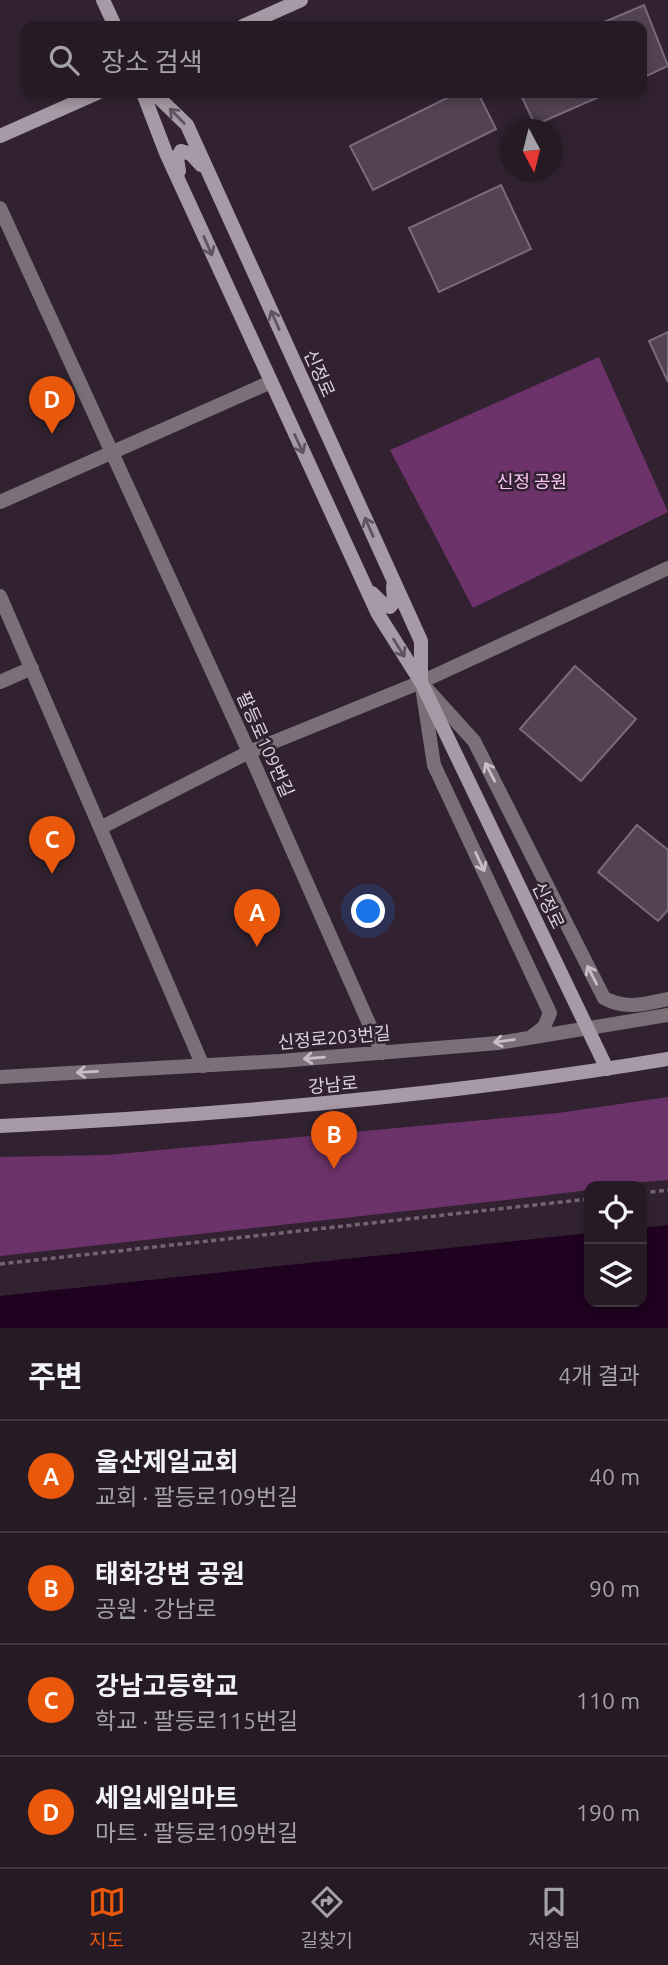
<!DOCTYPE html>
<html lang="ko">
<head>
<meta charset="utf-8">
<style>
  :root { --surface:#261a25; --page:#2e232d; --text:#f1f3f6; --muted:#a4a1a7; --line:#423842; --accent:#ea580c }
  body { margin:0; font-family:Ubuntu,"Noto Sans KR",sans-serif; background:var(--page); color:var(--text) }
  .controls { position:absolute; right:21px; bottom:21px; display:grid; overflow:hidden; border-radius:14px; box-shadow:0 4px 10px #0003 }
  .controls button { width:63px; height:63px; display:grid; place-items:center; padding:0; border:0; border-bottom:2px solid var(--line); background:var(--surface); color:var(--text); font:35px sans-serif }
  .compass { position:absolute; left:500px; top:119px; width:63px; height:63px; border-radius:50%; background:var(--surface); box-shadow:0 4px 10px #0003; rotate:173deg }
  .you { position:absolute; left:369px; top:912px; width:24px; height:24px; margin:-18px; border:5px solid #fff; border-radius:50%; background:#1a73e8; box-shadow:0 0 0 10px #1a73e833 }
  .badge { display:grid; place-items:center; width:46px; height:46px; border-radius:50%; background:var(--accent); color:#fff; font-size:23px; font-weight:700 }
  .pin { position:absolute; translate:-50% -58px; filter:drop-shadow(0 2px 4px #0008) }
  .pin::after { content:''; position:absolute; top:37px; width:24px; height:21px; background:inherit; clip-path:polygon(0 0,100% 0,50% 100%) }
  .list { margin:0; padding:0; list-style:none }
  h2 { display:flex; justify-content:space-between; align-items:center; height:91px; margin:0; padding:0 28px; font-size:30px }
  h2 small { font-size:23px; font-weight:400; color:var(--muted) }
  .list li { display:grid; grid-template-columns:46px 1fr auto; gap:21px; align-items:center; box-sizing:border-box; height:112px; padding:0 28px; border-top:2px solid var(--line) }
  .list b { display:block; font-size:26px; white-space:nowrap }
  .list p { margin:0; font-size:23px; white-space:nowrap; color:var(--muted) }
  .list em { font-size:23px; font-style:normal; color:var(--muted) }
  .icon { flex:none; width:38px; height:38px; fill:none; stroke:currentColor; stroke-width:2; stroke-linecap:round; stroke-linejoin:round }
  .map { position:relative; flex:none; width:668px; height:1328px; overflow:hidden }
  .search { position:absolute; background:var(--surface); box-shadow:0 4px 10px #0003; left:21px; right:21px; top:21px; height:77px; display:flex; align-items:center; gap:18px; box-sizing:border-box; padding:0 24px; border-radius:14px; color:var(--muted); font-size:26px }
  .sheet { height:539px; background:var(--surface) }
  nav { display:flex; justify-content:space-around; align-items:center; box-sizing:border-box; height:98px; border-top:2px solid var(--line); background:var(--surface); font-size:19px; color:var(--muted) }
  nav a { display:grid; justify-items:center; gap:4px }
  nav .on { color:var(--accent) }
  .map>svg:first-child { display:block }
</style>
</head>
<body>
<div class="map">
<svg width="668" height="1328" viewBox="0 0 668 1328">
  <rect width="100%" height="100%" fill="#322231"/>
  <path fill="#6c336b" d="M599 357 668 512 473 608 390 450Z
    M668 1097V1180L589 1186V1190L515 1199 0 1256V1157L107 1155 558 1113Z"/>
  <path fill="#1f021f" d="M668 1225V1328H0V1296L589 1233V1302H642V1228Z"/>
  <path fill="#534252" stroke="#7c697a" stroke-width="2" d="M644 5 668 66 642 78V26H595Z
    M457 93H478L496 129 373 190 350 146Z
    M520 93H608L535 125Z
    M501 185 531 249 439 292 409 228Z
    M668 332V382L649 341Z
    M575 666 636 719 581 781 520 729Z
    M637 825 668 850V910L658 921 598 872Z"/>
  <g fill="none" stroke-linecap="round" stroke-linejoin="round">
    <path stroke="#726471" stroke-width="3.5" stroke-dasharray="5 3.5" stroke-linecap="butt" d="M642 1193 668 1190
      M0 1264 589 1199"/>
    <path stroke="#797078" stroke-width="14" d="M0 208 249 752 382 1053
      M0 502 271 382
      M0 596 203 1066
      M0 682 32 668
      M422 687 434 765 550 1013 544 1027 532 1036
      M426 688 474 741 604 998C626 1010 645 1004 668 999
      M102 827 249 752 421 682 668 568
      M0 1077 280 1061 498 1043 668 1015"/>
    <path stroke="#a79aa6" stroke-width="14" d="M103 0 115 26
      M243 26 301 0
      M143 93 166 153 378 614 421 682
      M154 93 187 125 421 641V682
      M0 136 97 93
      M179 171 177 159 181 151 191 154 201 165
      M372 593 385 606 390 607 394 602 393 586
      M0 1126C224 1115 447 1096 668 1059"/>
    <path stroke="#a79aa6" stroke-width="14" d="M421 682 607 1069"/>
  </g>
  <defs><path id="oneway-shaft" d="M-6 0H5M1.5-3L5.5 0L1.5 3" fill="none" stroke-width="1.6" stroke-linecap="round" stroke-linejoin="round" transform="scale(1.75)"/></defs>
  <g stroke="#615260">
    <use href="#oneway-shaft" transform="translate(177 116) rotate(-135)"/>
    <use href="#oneway-shaft" transform="translate(208 246) rotate(66)"/>
    <use href="#oneway-shaft" transform="translate(275 320) rotate(-114)"/>
    <use href="#oneway-shaft" transform="translate(299 444) rotate(65)"/>
    <use href="#oneway-shaft" transform="translate(369 527) rotate(-114)"/>
    <use href="#oneway-shaft" transform="translate(399 648) rotate(58)"/>
  </g>
  <g stroke="#c9bec8">
    <use href="#oneway-shaft" transform="translate(490 772) rotate(-117)"/>
    <use href="#oneway-shaft" transform="translate(480 862) rotate(65)"/>
    <use href="#oneway-shaft" transform="translate(592 975) rotate(-117)"/>
    <use href="#oneway-shaft" transform="translate(504 1041) rotate(172)"/>
    <use href="#oneway-shaft" transform="translate(314 1058) rotate(175)"/>
    <use href="#oneway-shaft" transform="translate(87 1072) rotate(177)"/>
  </g>
  <g text-anchor="middle" dominant-baseline="central" stroke-width="5" stroke-linejoin="round" paint-order="stroke">
    <g font-size="18" fill="#ddd2dc" stroke="#322231">
      <text transform="translate(320 373) rotate(66)">신정로</text>
      <text transform="translate(266 744) rotate(66)">팔등로109번길</text>
      <text transform="translate(549 905) rotate(64)">신정로</text>
      <text transform="translate(334 1037) rotate(-5)">신정로203번길</text>
      <text transform="translate(333 1084) rotate(-5)">강남로</text>
    </g>
    <g font-size="18" fill="#fcc6f9" stroke="#322231">
      <text x="532" y="481">신정 공원</text>
    </g>
  </g>
</svg>
<div class="controls">
<button><svg class="icon" aria-label="locate" viewBox="0 0 24 24"><circle cx="12" cy="12" r="6"/><path d="M12 2v4M12 18v4M2 12h4M18 12h4"/></svg></button>
<button><svg class="icon" aria-label="layers" viewBox="0 0 24 24"><path d="M12 4l9 5-9 5-9-5zM3 14l9 5 9-5"/></svg></button>
</div>
<svg class="compass" viewBox="-18 -18 36 36"><path d="M0-13l5 13h-10z" fill="#e53935"/><path d="M0 13l5-13h-10z" fill="#a4a1a7"/></svg>
<div class="you"></div>
<div class="pin badge" style="left:257px;top:947px">A</div>
<div class="pin badge" style="left:334px;top:1169px">B</div>
<div class="pin badge" style="left:52px;top:874px">C</div>
<div class="pin badge" style="left:52px;top:434px">D</div>
<div class="search"><svg class="icon" aria-label="search" viewBox="0 0 24 24"><circle cx="10" cy="10" r="6"/><path d="M15 15l6 6"/></svg>장소 검색</div>
</div>
<section class="sheet">
<h2>주변<small>4개 결과</small></h2>
<ul class="list">
<li><span class="badge">A</span><div><b>울산제일교회</b><p>교회 · 팔등로109번길</p></div><em>40 m</em></li>
<li><span class="badge">B</span><div><b>태화강변 공원</b><p>공원 · 강남로</p></div><em>90 m</em></li>
<li><span class="badge">C</span><div><b>강남고등학교</b><p>학교 · 팔등로115번길</p></div><em>110 m</em></li>
<li><span class="badge">D</span><div><b>세일세일마트</b><p>마트 · 팔등로109번길</p></div><em>190 m</em></li>
</ul>
</section>
<nav>
<a class="on"><svg class="icon" aria-label="map" viewBox="0 0 24 24"><path d="M3 6l6-2 6 2 6-2v14l-6 2-6-2-6 2zM9 4v14M15 6v14"/></svg>지도</a>
<a><svg class="icon" aria-label="directions" viewBox="0 0 24 24"><path d="M12 3l9 9-9 9-9-9zM9 14v-3h6M13 9l2 2-2 2"/></svg>길찾기</a>
<a><svg class="icon" aria-label="saved" viewBox="0 0 24 24"><path d="M7 4h10v16l-5-4-5 4z"/></svg>저장됨</a>
</nav>
</body>
</html>
